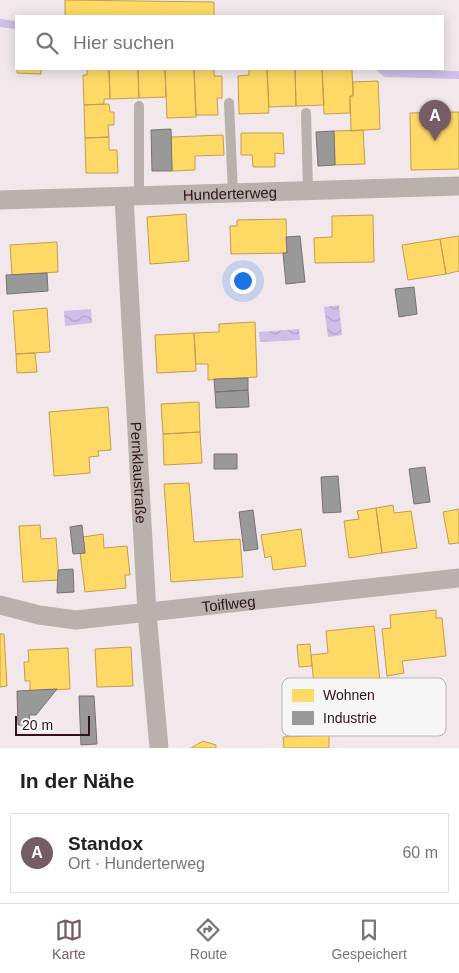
<!DOCTYPE html>
<html lang="de">
<head>
<meta charset="utf-8">
<style>
  :root { --surface:#fff; --page:#f6f6f6; --text:#222; --muted:#767676; --line:#e0e0e0; --accent:#755c65 }
  body { margin:0; font-family:Helvetica,sans-serif; background:var(--page); color:var(--text) }
  .scale { position:absolute; left:15px; bottom:12px; width:75px; box-sizing:border-box; padding-left:5px; border:2px solid #31111d; border-top:0; font-size:14px; line-height:18px; white-space:nowrap; color:#31111d; -webkit-text-stroke:4px #f6f6f6; paint-order:stroke }
  .you { position:absolute; left:242px; top:280px; width:18px; height:18px; margin:-12px; border:4px solid #fff; border-radius:50%; background:#1a73e8; box-shadow:0 0 0 8px #1a73e833 }
  .badge { display:grid; place-items:center; width:32px; height:32px; border-radius:50%; background:var(--accent); color:#fff; font-size:16px; font-weight:700 }
  .pin { position:absolute; translate:-50% -41px; filter:drop-shadow(0 1px 2px #0008) }
  .pin::after { content:''; position:absolute; top:26px; width:18px; height:15px; background:inherit; clip-path:polygon(0 0,100% 0,50% 100%) }
  .list { margin:0; padding:0; list-style:none }
  h2 { display:flex; justify-content:space-between; align-items:center; height:65px; margin:0; padding:0 20px; font-size:21px }
  h2 small { font-size:16px; font-weight:400; color:var(--muted) }
  .list li { display:grid; grid-template-columns:32px 1fr auto; gap:15px; align-items:center; box-sizing:border-box; height:80px; margin:0 10px 10px; padding:0 10px; border:1px solid var(--line); border-radius:0px }
  .list b { display:block; font-size:19px; white-space:nowrap }
  .list p { margin:0; font-size:16px; white-space:nowrap; color:var(--muted) }
  .list em { font-size:16px; font-style:normal; color:var(--muted) }
  .icon { flex:none; width:28px; height:28px; fill:none; stroke:currentColor; stroke-width:2; stroke-linecap:round; stroke-linejoin:round }
  .map { position:relative; flex:none; width:459px; height:748px; overflow:hidden }
  .search { position:absolute; background:var(--surface); box-shadow:0 2px 12px #0003; left:15px; right:15px; top:15px; height:55px; display:flex; align-items:center; gap:12px; box-sizing:border-box; padding:0 18px; border-radius:0px; color:var(--muted); font-size:19px }
  .sheet { height:155px; background:var(--surface) }
  nav { display:flex; justify-content:space-around; align-items:center; box-sizing:border-box; height:70px; border-top:1px solid var(--line); background:var(--surface); font-size:14px; color:var(--muted) }
  nav a { display:grid; justify-items:center; gap:2px }
  nav .on { color:var(--accent) }
  .map>svg:first-child { display:block }
</style>
</head>
<body>
<div class="map">
<svg width="459" height="748" viewBox="0 0 459 748">
  <defs>
    <pattern id="water-waves" width="16" height="10" patternUnits="userSpaceOnUse" patternTransform="scale(1.25)"><rect width="16" height="10" fill="#cdbfe7"/><path d="M0 5q4-4 8 0t8 0" fill="none" stroke="#b0a3c6"/></pattern>
  </defs>
  <rect width="100%" height="100%" fill="#f2e8eb"/>
  <path fill="url(#water-waves)" d="M339 305 342 335 328 337 324 307Z
    M91 309 92 323 65 326 64 311Z
    M299 329 300 340 260 342 259 332Z"/>
  <path fill="#ffd966" stroke="#c19d50" d="M65 0 214 2V16H65Z
    M17 69H41V74L17 73Z
    M87 69H109L110 99H104V104L84 105 83 75H87Z
    M109 69H138L139 98 110 99Z
    M138 69H165L166 97 139 98Z
    M165 69H194L196 117 167 118Z
    M194 69H214V76H222V98H217L218 115H196Z
    M249 69H267L269 113 239 114 238 76 249 75Z
    M267 69H295L296 106 269 107Z
    M295 69H322L324 105 296 106Z
    M322 69H352L353 96H350V113L324 114Z
    M378 81 380 129 351 131 350 96H353V82Z
    M109 104 110 112H114V125H108L109 137 85 138 84 105Z
    M459 112V169L411 170 410 113Z
    M363 130 365 164 335 165 334 131Z
    M241 133H283L284 154 275 153V167H253L252 155H241Z
    M223 135 224 155 195 156V170L172 171 171 137Z
    M109 137V150H117L118 173H86L85 138Z
    M186 214 189 261 150 264 147 217Z
    M373 215 374 262 315 263 314 238 332 237V216Z
    M286 219 287 253 231 254 230 226H237V220Z
    M459 236V271L446 274 440 239Z
    M440 239 446 274 408 280 402 245Z
    M57 242 58 272 12 275 10 245Z
    M47 308 50 352 16 354 13 311Z
    M255 322 257 377 208 380V364H196L194 333 219 332V324Z
    M194 333 196 371 157 373 155 335Z
    M35 353 37 372 17 373 16 354Z
    M199 402 200 432 163 434 161 404Z
    M108 407 111 450 98 451 99 456 89 457 90 473 54 476 49 412Z
    M200 432 202 463 164 465 163 434Z
    M189 483 194 542 240 539 243 577 171 582 164 484Z
    M393 505 394 513 411 511 417 548 382 553 376 508Z
    M376 508 382 553 349 558 344 521 359 519 357 511Z
    M459 509V543L449 544 443 512Z
    M40 525 41 539 56 538 59 580 23 582 19 526Z
    M301 529 306 566 273 570 271 556 265 558 261 535Z
    M103 534 104 548 127 546 130 575H125L126 588 85 592 80 553H85L83 537Z
    M436 610V618H442L446 656 402 661 404 673 387 676 382 629 391 628 390 615Z
    M374 626 380 681 339 685 340 692 315 695 311 655 328 653 326 631Z
    M0 634H4L7 686 0 687Z
    M310 644 312 666 299 667 297 645Z
    M131 647 133 686 97 687 95 649Z
    M68 648 70 689 30 691V681H25L24 662H29L28 650Z
    M329 735V748H284L283 737Z
    M203 741 216 745V748H191Z"/>
  <path fill="#999" stroke="#7a7074" d="M171 129 172 171H152L151 130Z
    M334 131 335 165 318 166 316 132Z
    M300 236 305 282 286 284 283 253H287L286 237Z
    M47 273 48 291 7 294 6 275Z
    M414 287 417 314 399 317 395 289Z
    M248 378V390L215 392 214 379Z
    M248 390 249 407 216 408 215 392Z
    M214 454H237V469H214Z
    M425 467 430 502 414 504 409 469Z
    M338 476 341 512 323 513 321 477Z
    M253 510 258 549 244 551 239 512Z
    M82 525 85 553 73 554 70 527Z
    M73 569 74 592 57 593 58 570Z
    M57 689 36 715H29L31 725H18L17 691Z
    M79 696H94L97 744 81 745Z"/>
  <g fill="none" stroke-linecap="round" stroke-linejoin="round">
    <path stroke="#cdbfe7" stroke-width="8" d="M0 23 16 25
      M381 69 386 73 459 75"/>
    <path stroke="#b9b1ac" stroke-width="10" d="M229 103 233 193
      M139 106V197
      M306 113 308 190"/>
    <g stroke="#b9b1ac" stroke-width="19">
      <path id="s1" d="M124 197 147 613 159 748"/>
      <path id="s2" d="M0 200 459 186"/>
      <path id="s3" d="M0 605 39 615 76 620 459 578"/>
    </g>
  </g>
  <g text-anchor="middle" dominant-baseline="central" stroke-width="5" stroke-linejoin="round" paint-order="stroke">
    <g font-size="15" fill="#31111d" stroke="#f6f6f6">
      <text stroke="none"><textPath href="#s2" startOffset="230">Hunderterweg</textPath></text>
      <text stroke="none"><textPath href="#s1" startOffset="276">Pernklaustraße</textPath></text>
      <text stroke="none"><textPath href="#s3" startOffset="231">Toiflweg</textPath></text>
    </g>
  </g>
  <rect x="282" y="678" width="164" height="58" rx="8" fill="#f6f6f6" stroke="#bbb1b5" stroke-width="1"/>
  <rect x="292" y="689" width="22" height="13" fill="#ffd966"/>
  <rect x="292" y="711" width="22" height="14" fill="#999"/>
  <g font-size="14" fill="#31111d">
    <text x="323" y="700">Wohnen</text>
    <text x="323" y="723">Industrie</text>
  </g>
</svg>
<div class="scale">20 m</div>
<div class="you"></div>
<div class="pin badge" style="left:435px;top:141px">A</div>
<div class="search"><svg class="icon" aria-label="search" viewBox="0 0 24 24"><circle cx="10" cy="10" r="6"/><path d="M15 15l6 6"/></svg>Hier suchen</div>
</div>
<section class="sheet">
<h2>In der Nähe<small></small></h2>
<ul class="list">
<li><span class="badge">A</span><div><b>Standox</b><p>Ort · Hunderterweg</p></div><em>60 m</em></li>
</ul>
</section>
<nav>
<a class="on"><svg class="icon" aria-label="map" viewBox="0 0 24 24"><path d="M3 6l6-2 6 2 6-2v14l-6 2-6-2-6 2zM9 4v14M15 6v14"/></svg>Karte</a>
<a><svg class="icon" aria-label="directions" viewBox="0 0 24 24"><path d="M12 3l9 9-9 9-9-9zM9 14v-3h6M13 9l2 2-2 2"/></svg>Route</a>
<a><svg class="icon" aria-label="saved" viewBox="0 0 24 24"><path d="M7 4h10v16l-5-4-5 4z"/></svg>Gespeichert</a>
</nav>
</body>
</html>
